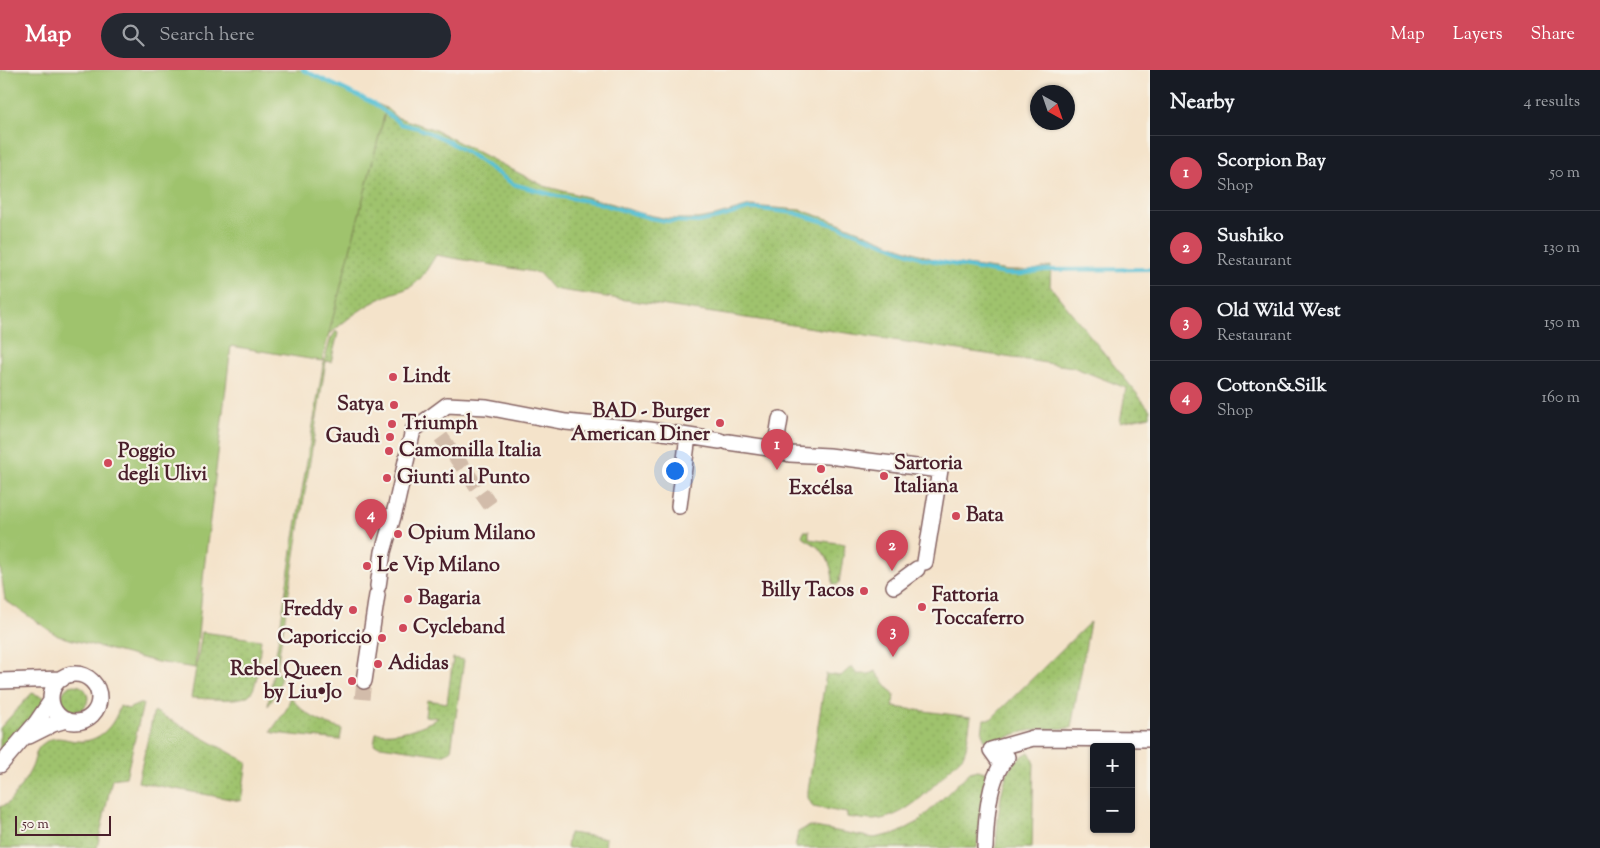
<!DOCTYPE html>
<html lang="en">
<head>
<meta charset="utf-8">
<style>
  :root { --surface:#171b24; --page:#242831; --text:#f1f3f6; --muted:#9ea1a6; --line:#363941; --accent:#d1495b }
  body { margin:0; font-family:"Sorts Mill Goudy",serif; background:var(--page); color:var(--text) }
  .controls { position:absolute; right:15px; bottom:15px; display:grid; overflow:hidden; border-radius:5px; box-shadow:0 1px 4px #0004 }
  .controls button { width:45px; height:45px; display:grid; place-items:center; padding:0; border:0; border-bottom:1px solid var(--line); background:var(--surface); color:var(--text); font:25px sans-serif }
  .compass { position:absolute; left:1030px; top:15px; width:45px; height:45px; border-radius:50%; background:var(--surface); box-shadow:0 1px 4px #0004; rotate:140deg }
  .scale { position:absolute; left:15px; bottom:12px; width:96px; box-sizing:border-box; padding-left:5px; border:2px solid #4a1f2b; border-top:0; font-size:14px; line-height:18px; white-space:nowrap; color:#4a1f2b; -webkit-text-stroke:4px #f7f3e8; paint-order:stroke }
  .you { position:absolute; left:674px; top:400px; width:18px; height:18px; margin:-12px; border:4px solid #fff; border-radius:50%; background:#1a73e8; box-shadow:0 0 0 8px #1a73e833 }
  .badge { display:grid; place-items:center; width:32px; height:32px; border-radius:50%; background:var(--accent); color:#fff; font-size:16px; font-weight:700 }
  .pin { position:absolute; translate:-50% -41px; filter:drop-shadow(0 1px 2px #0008) }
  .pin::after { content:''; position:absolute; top:26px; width:18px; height:15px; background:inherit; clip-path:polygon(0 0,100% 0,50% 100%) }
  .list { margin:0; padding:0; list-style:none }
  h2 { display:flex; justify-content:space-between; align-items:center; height:65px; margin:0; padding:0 20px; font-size:21px }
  h2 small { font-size:16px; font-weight:400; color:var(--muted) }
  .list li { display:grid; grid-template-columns:32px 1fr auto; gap:15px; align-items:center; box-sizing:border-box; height:75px; padding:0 20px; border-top:1px solid var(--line) }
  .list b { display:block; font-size:19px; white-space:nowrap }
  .list p { margin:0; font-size:16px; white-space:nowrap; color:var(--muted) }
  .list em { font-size:16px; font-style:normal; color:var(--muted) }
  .icon { flex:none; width:28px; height:28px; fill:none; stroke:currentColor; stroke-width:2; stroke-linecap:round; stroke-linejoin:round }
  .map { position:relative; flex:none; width:1150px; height:778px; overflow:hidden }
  header { display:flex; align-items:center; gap:30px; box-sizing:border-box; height:70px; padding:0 25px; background:var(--accent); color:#fff }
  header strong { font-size:24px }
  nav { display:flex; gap:28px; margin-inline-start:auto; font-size:18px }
  .search { width:350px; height:45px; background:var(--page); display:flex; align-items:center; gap:12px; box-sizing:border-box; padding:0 18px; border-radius:28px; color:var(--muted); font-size:19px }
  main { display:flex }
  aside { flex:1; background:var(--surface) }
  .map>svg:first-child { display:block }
</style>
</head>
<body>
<header>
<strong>Map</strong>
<div class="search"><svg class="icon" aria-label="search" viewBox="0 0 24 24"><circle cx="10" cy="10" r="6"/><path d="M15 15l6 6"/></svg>Search here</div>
<nav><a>Map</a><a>Layers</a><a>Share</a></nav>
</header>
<main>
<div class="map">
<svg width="1150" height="778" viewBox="0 0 1150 778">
  <defs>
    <pattern id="grass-dots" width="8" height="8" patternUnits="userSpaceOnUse" patternTransform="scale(1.25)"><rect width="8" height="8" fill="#9fc36d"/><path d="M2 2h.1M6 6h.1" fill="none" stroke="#8aa75f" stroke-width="1.8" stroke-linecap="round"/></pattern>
  </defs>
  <rect width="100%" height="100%" fill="#f7f3e8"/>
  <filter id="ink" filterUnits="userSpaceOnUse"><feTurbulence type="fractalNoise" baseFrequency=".02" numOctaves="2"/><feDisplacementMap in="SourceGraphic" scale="10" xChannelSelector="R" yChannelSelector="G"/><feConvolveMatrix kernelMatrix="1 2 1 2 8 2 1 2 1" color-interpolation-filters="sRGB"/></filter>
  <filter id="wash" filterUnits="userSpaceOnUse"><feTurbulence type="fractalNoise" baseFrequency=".0096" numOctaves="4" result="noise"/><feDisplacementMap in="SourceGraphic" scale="20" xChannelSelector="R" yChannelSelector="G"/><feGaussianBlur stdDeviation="1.12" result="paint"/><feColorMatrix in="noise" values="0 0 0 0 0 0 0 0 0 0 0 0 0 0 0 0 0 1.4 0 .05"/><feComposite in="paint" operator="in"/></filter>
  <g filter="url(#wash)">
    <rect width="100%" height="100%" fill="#f4e3ca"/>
    <path fill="url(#grass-dots)" stroke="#74714c" d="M386 38 396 47 433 59 544 116 613 134 639 143 668 149H697L715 146 750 136 800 140 834 151 893 175 939 191 1008 201H1030L1051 196 1050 216 1150 340V346L1120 352 1126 318 1073 297 553 219 539 203 436 185C429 196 423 208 412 216 404 221 394 222 386 226 364 236 346 249 328 266Z
      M336 261 338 263 331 292 326 291 276 603 281 604C280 616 275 626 268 636L294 468 323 296 330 270Z
      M804 461H809V469L845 474 839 513 837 515 833 514C833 499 828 484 815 475 810 471 805 470 802 466Z
      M1090 552 1071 658C1054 659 1036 658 1019 663 1008 666 996 675 985 670L982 663 984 649H991Z
      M202 562 261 570C259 583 259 615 250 624 241 633 204 628 191 628Z
      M453 588 464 590 451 681 442 685 374 675 376 663C399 665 418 659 438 648L425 646 427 630 447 633Z
      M852 596 857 604H869L875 601 894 625 893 637 971 647 966 678 963 686C937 710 912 747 874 750 865 750 856 748 847 747V743L813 737 808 728V721L826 604 841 606Z
      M62 628a13 13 0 1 1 26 0a13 13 0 1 1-26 0Z
      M32 623 43 627 44 632 0 688V658Z
      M291 627C303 645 322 653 342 659L340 670 274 663 271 661 286 640Z
      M139 634H143L126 707 112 709 97 778H0V737C1 736 6 735 7 734 12 730 28 706 31 699 36 690 34 679 44 673 56 664 64 670 77 671 99 673 114 656 120 636L128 639Z
      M154 641 247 692 241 731 138 712Z
      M1029 682 1034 691 1032 778H996C997 757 1000 713 1011 697 1016 690 1022 686 1029 682Z
      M978 700 985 702 988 708 981 741 977 778H795L798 762 809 756 874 768 898 763 918 752 970 702Z
      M569 763 606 768 605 778H567Z"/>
    <path fill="#9fc36d" stroke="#74714c" d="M0 0H301L386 38 322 291 231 276 204 499 195 598 157 592 58 566 5 530 0 495Z"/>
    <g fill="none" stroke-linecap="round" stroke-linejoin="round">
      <path stroke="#59c1d6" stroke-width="4" d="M303 0 373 33 401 54 418 58 444 69 470 84 513 114 557 126 595 132 650 148 666 151 698 152 717 148 748 139H760L795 143 838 156 924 189 1005 204H1021L1044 200 1150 199"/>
    </g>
  </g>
  <g filter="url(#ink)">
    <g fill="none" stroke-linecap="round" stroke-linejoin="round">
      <path stroke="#d2bcaa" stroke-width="15" stroke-dasharray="15 8" stroke-linecap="butt" d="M441 367 493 439
        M362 629 364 611"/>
      <g stroke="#866463" stroke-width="18">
        <path id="minor" d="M728 372 769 378 790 384 829 386 940 400 925 492
          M775 380 780 349
          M679 436 688 366
          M378 516 383 482 396 436 413 360 447 335 487 337 566 352 650 360 720 371
          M894 516 917 499
          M51 628a24 24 0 1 1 48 0a24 24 0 1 1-48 0Z
          M0 611 62 609
          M364 611 377 525
          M29 666 53 654 66 650
          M1001 694 991 680 1033 668 1150 669
          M0 695 36 653 51 631
          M985 778C986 750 988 708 1007 687"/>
      </g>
      <use href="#minor" stroke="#fff" stroke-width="15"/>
    </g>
  </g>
  <g fill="#d1495b" stroke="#f7f3e8" stroke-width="2">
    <circle cx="393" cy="307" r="5"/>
    <circle cx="394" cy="335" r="5"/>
    <circle cx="720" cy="353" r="5"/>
    <circle cx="392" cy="354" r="5"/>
    <circle cx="390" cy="367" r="5"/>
    <circle cx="389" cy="381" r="5"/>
    <circle cx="108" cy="393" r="5"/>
    <circle cx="821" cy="399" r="5"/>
    <circle cx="884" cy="406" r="5"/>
    <circle cx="387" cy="408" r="5"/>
    <circle cx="956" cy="446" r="5"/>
    <circle cx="398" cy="464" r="5"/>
    <circle cx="367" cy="496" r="5"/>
    <circle cx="864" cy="521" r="5"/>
    <circle cx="408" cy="529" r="5"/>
    <circle cx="922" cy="537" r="5"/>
    <circle cx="353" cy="540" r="5"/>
    <circle cx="403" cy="558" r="5"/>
    <circle cx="382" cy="568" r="5"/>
    <circle cx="378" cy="594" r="5"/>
    <circle cx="352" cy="611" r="5"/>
  </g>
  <g text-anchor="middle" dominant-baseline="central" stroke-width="4.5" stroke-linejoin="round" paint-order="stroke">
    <g font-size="20" font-weight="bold" fill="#4a1f2b" stroke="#f7f3e8" text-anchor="start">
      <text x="403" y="307">Lindt</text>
      <text x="384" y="335" text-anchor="end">Satya</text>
      <text x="710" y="342" text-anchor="end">BAD - Burger<tspan x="710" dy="23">American Diner</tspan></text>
      <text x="402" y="354">Triumph</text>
      <text x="380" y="367" text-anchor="end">Gaudì</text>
      <text x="399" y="381">Camomilla Italia</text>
      <text x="118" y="382">Poggio<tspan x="118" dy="23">degli Ulivi</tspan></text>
      <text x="894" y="394">Sartoria<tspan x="894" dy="23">Italiana</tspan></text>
      <text x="397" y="408">Giunti al Punto</text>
      <text x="821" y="419" text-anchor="middle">Excélsa</text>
      <text x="966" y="446">Bata</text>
      <text x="408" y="464">Opium Milano</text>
      <text x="377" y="496">Le Vip Milano</text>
      <text x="854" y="521" text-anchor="end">Billy Tacos</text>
      <text x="932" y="526">Fattoria<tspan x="932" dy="23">Toccaferro</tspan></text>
      <text x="418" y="529">Bagaria</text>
      <text x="343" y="540" text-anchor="end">Freddy</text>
      <text x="413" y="558">Cycleband</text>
      <text x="372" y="568" text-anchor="end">Caporiccio</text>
      <text x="388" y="594">Adidas</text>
      <text x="342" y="600" text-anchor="end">Rebel Queen<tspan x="342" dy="23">by Liu•Jo</tspan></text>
    </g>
  </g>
</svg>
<div class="controls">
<button>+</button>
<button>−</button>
</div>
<svg class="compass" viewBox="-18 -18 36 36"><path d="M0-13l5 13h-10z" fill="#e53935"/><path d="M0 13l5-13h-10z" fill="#9ea1a6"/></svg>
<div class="scale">50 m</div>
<div class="you"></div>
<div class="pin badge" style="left:777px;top:400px">1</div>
<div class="pin badge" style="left:892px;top:501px">2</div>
<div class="pin badge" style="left:893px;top:587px">3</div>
<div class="pin badge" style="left:371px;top:470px">4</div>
</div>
<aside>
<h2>Nearby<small>4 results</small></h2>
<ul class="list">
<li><span class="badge">1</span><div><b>Scorpion Bay</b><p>Shop</p></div><em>50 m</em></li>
<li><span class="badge">2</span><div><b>Sushiko</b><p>Restaurant</p></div><em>130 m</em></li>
<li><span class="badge">3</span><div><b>Old Wild West</b><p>Restaurant</p></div><em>150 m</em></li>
<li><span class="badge">4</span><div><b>Cotton&amp;Silk</b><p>Shop</p></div><em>160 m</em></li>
</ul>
</aside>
</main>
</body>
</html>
